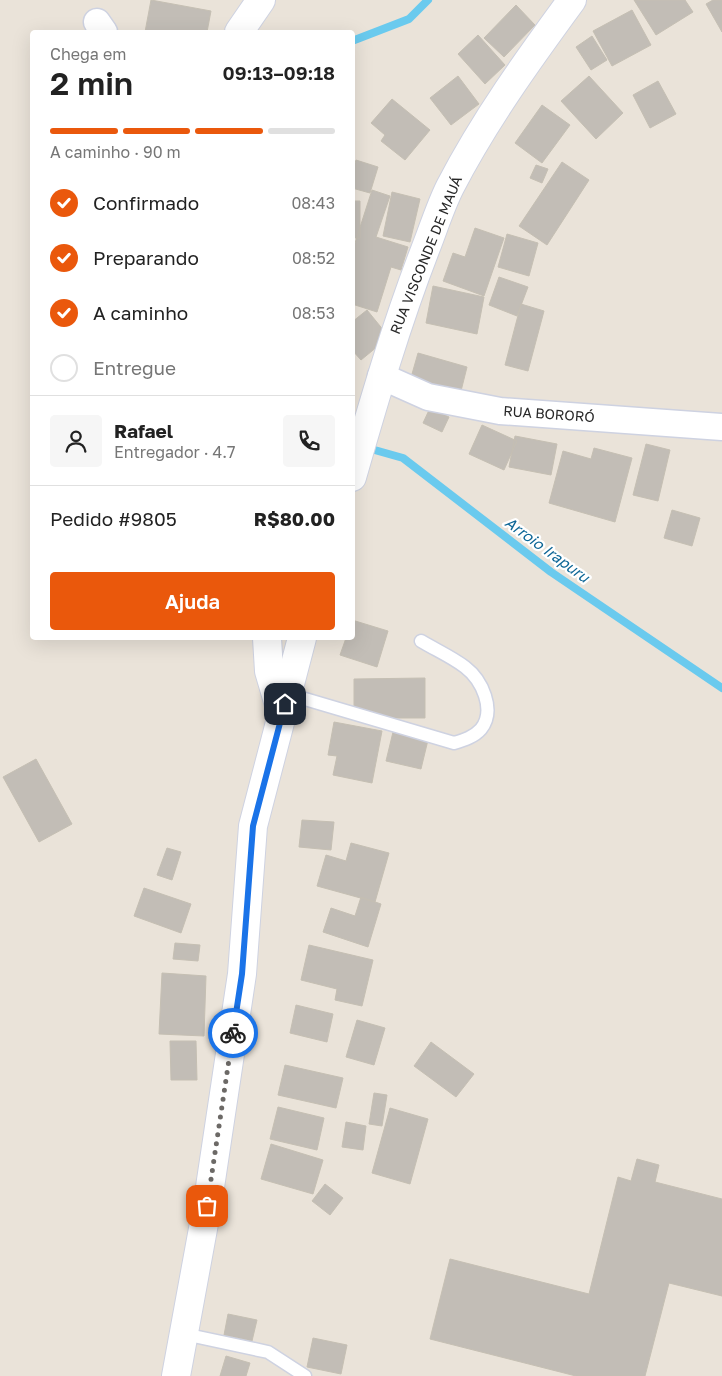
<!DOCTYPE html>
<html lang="pt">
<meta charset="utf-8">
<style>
:root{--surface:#fff;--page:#f6f6f6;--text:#222;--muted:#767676;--line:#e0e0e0;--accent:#ea580c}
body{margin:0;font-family:"Golos Text",sans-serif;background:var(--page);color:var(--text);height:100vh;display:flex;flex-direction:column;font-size:19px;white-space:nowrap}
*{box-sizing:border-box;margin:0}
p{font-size:16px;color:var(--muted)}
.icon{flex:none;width:28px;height:28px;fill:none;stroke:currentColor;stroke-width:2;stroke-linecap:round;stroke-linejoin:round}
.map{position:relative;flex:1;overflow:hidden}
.panel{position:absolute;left:30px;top:30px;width:325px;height:610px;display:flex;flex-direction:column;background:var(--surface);border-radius:5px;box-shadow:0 5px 20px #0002}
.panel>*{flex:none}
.pin{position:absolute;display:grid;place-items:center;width:42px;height:42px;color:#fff;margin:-21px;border-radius:10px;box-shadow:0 2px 8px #0006}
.courier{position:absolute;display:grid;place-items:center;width:50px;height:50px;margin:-25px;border:4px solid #1a73e8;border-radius:50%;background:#fff;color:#222;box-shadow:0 1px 6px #0007}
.overview em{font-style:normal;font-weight:600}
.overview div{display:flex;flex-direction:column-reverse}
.overview{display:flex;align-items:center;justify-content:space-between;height:85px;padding:0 20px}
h1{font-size:32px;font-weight:600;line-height:38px}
.bar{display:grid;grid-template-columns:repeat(4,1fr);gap:8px 5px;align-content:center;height:60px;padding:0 20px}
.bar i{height:6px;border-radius:4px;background:var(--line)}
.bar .on{background:var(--accent)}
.bar p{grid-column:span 4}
.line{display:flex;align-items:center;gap:12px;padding:0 20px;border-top:1px solid var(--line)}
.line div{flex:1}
.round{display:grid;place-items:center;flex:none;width:52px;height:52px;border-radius:5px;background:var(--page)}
ol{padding:0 20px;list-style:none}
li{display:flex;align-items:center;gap:15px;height:55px}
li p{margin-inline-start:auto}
li .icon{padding:5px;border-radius:50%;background:var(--accent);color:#fff;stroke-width:4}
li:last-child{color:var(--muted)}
li i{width:28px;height:28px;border:2px solid var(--line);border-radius:50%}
.primary-button{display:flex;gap:10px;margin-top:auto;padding:10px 20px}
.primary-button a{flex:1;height:58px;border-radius:5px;background:var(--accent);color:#fff;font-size:20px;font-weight:600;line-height:58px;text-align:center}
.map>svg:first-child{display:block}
</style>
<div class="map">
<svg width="722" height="1376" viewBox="0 0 722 1376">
<rect width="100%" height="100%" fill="#eae3d9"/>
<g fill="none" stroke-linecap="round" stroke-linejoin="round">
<!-- stream -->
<path stroke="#6acaee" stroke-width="8" d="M352,41L409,19L428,0
M364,447L403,458L551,572L722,688"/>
</g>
<!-- building -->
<path fill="#c2bdb6" stroke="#c5bfb3" d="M151,0L211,11L207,32H145Z
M634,0H685L693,12L656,35Z
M713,0H722V32L706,4Z
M516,5L535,25L504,57L484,38Z
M632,10L651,45L612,66L593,31Z
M478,35L505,65L485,84L458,54Z
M592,36L607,60L591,70L576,47Z
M458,76L479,104L451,125L430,98Z
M589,76L623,113L596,139L561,101Z
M658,81L676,114L650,128L633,95Z
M392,99L430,130L405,160L381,141L385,135L371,123Z
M542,105L570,125L542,163L515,143Z
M356,160L378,167L370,193L352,188V172Z
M562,162L589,180L547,245L519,226Z
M536,165L548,169L542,183L530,178Z
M372,190L390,196L376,237L408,247L401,270L391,267L377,312L352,304V243H355Z
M392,192L420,199L410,242L383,236Z
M352,201H360V238H352Z
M475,228L504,238L484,296L443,281L453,253L465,257Z
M507,234L538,243L529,276L498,267Z
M499,277L528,287L517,316L489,305Z
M433,286L484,297L477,334L426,323Z
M521,304L544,311L528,371L505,365Z
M367,310L389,337L361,360L352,350V322Z
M418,353L467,367L460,395L410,381Z
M430,408L449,417L442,432L423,423Z
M482,425L517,441L504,470L469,454Z
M515,436L557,444L551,475L509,467Z
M646,444L670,450L658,501L633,495Z
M594,448L632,458L615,522L549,503L563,451L591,459Z
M672,510L700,518L692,546L664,538Z
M352,620L388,631L377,667L340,655L346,638H352Z
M425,678V718H354V679Z
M334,722L382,731L372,783L333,775L337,756L328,755Z
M393,732L428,740L421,769L386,761Z
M36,759L72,824L39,842L3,777Z
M302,820L334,822L331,850L299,847Z
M351,843L389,853L375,902L317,886L326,855L346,861Z
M167,848L181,852L172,880L157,875Z
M144,888L191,904L181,933L134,916Z
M361,897L381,904L368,947L323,932L331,908L355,916Z
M175,943L200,945L198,961L173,959Z
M309,945L373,960L362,1006L335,1000L337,989L301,980Z
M162,973L206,976L204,1036L159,1034Z
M296,1005L333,1014L327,1042L290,1033Z
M357,1020L385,1028L374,1065L346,1057Z
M170,1041H196L197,1080H171Z
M431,1042L474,1074L456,1097L414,1066Z
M285,1065L343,1078L336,1108L278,1095Z
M374,1093L387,1095L382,1126L369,1124Z
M278,1107L324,1118L317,1150L270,1139Z
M390,1108L428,1119L410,1184L372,1173Z
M346,1122L366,1126L363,1150L342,1147Z
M271,1144L323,1160L313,1194L261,1179Z
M637,1159L659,1165L655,1182L722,1199V1296L669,1283L645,1376H576L430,1339L450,1259L589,1294L618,1177L631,1181Z
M325,1184L343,1198L330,1215L312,1201Z
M228,1314L257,1320L252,1341L224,1335Z
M313,1338L347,1345L341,1374L307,1367Z
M226,1356L250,1363L246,1376H220Z"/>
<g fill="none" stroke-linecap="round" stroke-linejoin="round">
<!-- service casing -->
<g stroke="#ced2e1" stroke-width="15">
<path id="service" d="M288,694L454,743C464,740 474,737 481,729C496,710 482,680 465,667C452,657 436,650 421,641
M184,1334L268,1352L305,1376"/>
</g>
<!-- minor casing -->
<g stroke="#ced2e1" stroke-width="29">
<path id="minor" d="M97,22L104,32
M381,376L428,397L500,411L722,427"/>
</g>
<!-- tertiary casing -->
<g stroke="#ced2e1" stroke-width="30">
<path id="tertiary" d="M239,32L261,0
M267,638L269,671L282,715"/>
</g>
<!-- secondary casing -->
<g stroke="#ced2e1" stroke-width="30">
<path id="secondary" d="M352,477C374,401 396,325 425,250C433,230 440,207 450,187C484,121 528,60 572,0
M176,1376L207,1207L242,974L253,826L302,638"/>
</g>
<!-- service -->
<use href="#service" stroke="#fff" stroke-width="12"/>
<!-- minor -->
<use href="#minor" stroke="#fff" stroke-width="26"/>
<!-- tertiary -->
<use href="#tertiary" stroke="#fff" stroke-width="28"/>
<!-- secondary -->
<use href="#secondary" stroke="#fff" stroke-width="28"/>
</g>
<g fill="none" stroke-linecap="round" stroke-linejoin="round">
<!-- done -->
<path stroke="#6c6966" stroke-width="5" stroke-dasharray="0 9" d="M207,1206L233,1033"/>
<!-- route -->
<path stroke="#1a73e8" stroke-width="6" d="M233,1033L242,974L253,826L285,704"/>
</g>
<g text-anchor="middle" stroke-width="4.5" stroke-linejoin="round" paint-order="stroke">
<!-- street labels -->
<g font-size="14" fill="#282828" stroke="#fff">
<text transform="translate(426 255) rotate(-68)" y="5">RUA VISCONDE DE MAUÁ</text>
<text transform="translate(549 414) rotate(4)" y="5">RUA BORORÓ</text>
</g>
<!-- water labels -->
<g font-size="15" font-style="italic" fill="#0d6696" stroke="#fff">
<text transform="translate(547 550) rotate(36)" y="5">Arroio Irapuru</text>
</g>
</g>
</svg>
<div class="pin" style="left:207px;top:1206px;background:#ea580c"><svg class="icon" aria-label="bag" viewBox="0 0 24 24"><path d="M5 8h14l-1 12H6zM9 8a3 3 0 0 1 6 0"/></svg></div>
<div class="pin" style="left:285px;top:704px;background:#1f2937"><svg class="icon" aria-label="home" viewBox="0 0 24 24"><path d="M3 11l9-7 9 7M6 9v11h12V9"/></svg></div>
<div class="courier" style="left:233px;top:1033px"><svg class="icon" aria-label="bike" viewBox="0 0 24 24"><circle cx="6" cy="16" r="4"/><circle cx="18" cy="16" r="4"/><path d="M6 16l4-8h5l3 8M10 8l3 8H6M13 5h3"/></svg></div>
<section class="panel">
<div class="overview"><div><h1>2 min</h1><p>Chega em</p></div><em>09:13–09:18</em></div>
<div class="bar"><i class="on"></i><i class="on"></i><i class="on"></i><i></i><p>A caminho · 90 m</p></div>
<ol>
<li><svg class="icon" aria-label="check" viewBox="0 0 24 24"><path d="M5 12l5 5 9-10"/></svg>Confirmado<p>08:43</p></li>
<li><svg class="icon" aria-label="check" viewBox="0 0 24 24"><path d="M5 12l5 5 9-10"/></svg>Preparando<p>08:52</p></li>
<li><svg class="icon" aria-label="check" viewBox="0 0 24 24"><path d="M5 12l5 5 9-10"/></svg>A caminho<p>08:53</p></li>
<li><i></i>Entregue</li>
</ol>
<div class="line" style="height:90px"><a class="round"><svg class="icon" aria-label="person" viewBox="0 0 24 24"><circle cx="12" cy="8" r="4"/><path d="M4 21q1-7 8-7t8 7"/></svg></a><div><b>Rafael</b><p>Entregador · 4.7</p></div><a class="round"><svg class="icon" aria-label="phone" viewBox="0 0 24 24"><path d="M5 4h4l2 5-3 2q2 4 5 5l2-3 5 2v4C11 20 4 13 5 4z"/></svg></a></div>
<div class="line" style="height:65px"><div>Pedido #9805</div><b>R$80.00</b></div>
<div class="primary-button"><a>Ajuda</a></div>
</section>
</div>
